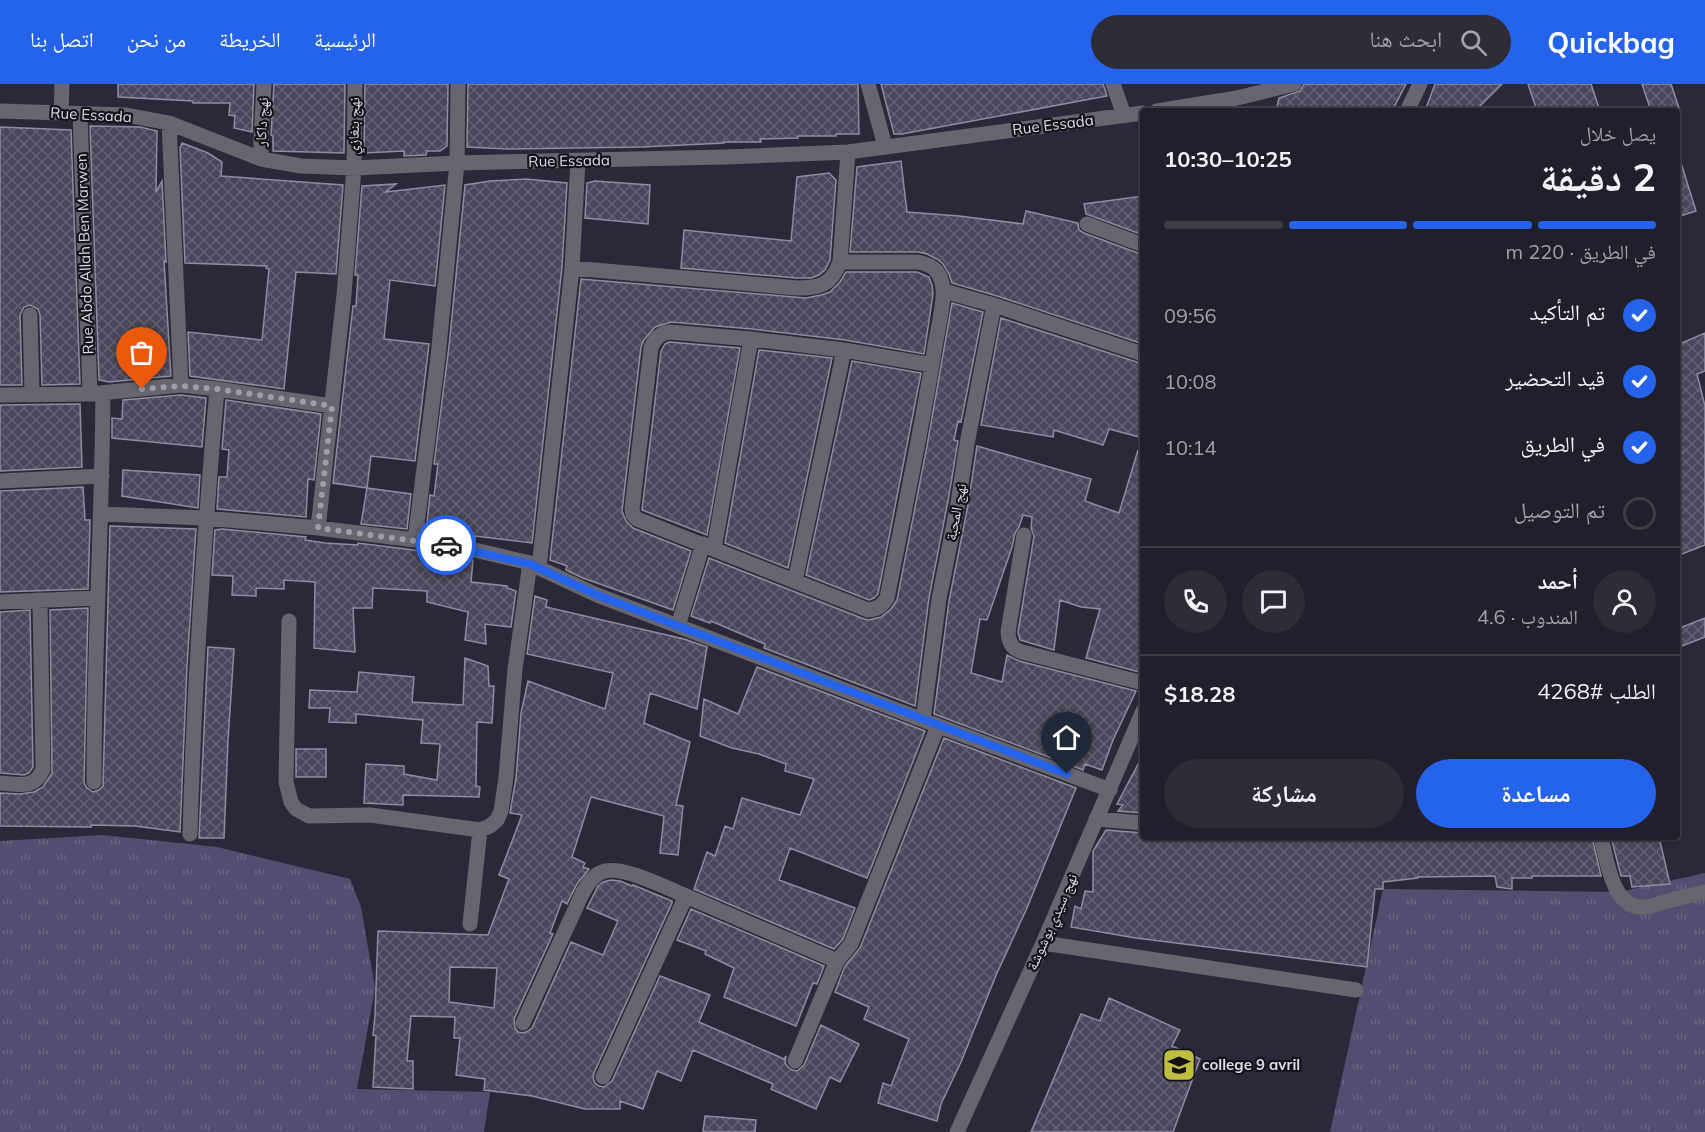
<!DOCTYPE html>
<html lang="ar">
<meta charset="utf-8">
<style>
:root{--surface:#201f2b;--page:#2d2c37;--text:#f1f3f6;--muted:#a2a2a9;--line:#3d3d47;--accent:#2563eb}
body{margin:0;font-family:Mulish,"Noto Naskh Arabic",sans-serif;background:var(--page);color:var(--text);direction:rtl;height:100vh;display:flex;flex-direction:column;font-size:22px;white-space:nowrap}
*{box-sizing:border-box;margin:0}
p{font-size:20px;color:var(--muted)}
.icon{flex:none;width:33px;height:33px;fill:none;stroke:currentColor;stroke-width:2;stroke-linecap:round;stroke-linejoin:round}
.map{position:relative;flex:1;overflow:hidden;direction:ltr}
.side{position:absolute;left:1140px;top:24px;width:540px;height:732px;display:flex;flex-direction:column;background:var(--surface);border-radius:6px;box-shadow:0 2px 4px #0004,0 0 0 2px var(--line);direction:rtl}
.side>*{flex:none}
.pin{position:absolute;display:grid;place-items:center;width:51px;height:51px;color:#fff;margin:-62px -26px;border-radius:50% 50% 50% 0;rotate:-45deg;box-shadow:0 0 6px #0007}
.pin .icon{rotate:45deg}
.courier{position:absolute;display:grid;place-items:center;width:60px;height:60px;margin:-30px;border:4px solid #2563eb;border-radius:50%;background:#fff;color:#222;box-shadow:0 2px 8px #0007}
.summary em{font-style:normal;font-weight:700}
.summary div{display:flex;flex-direction:column-reverse}
.summary{display:flex;align-items:center;justify-content:space-between;height:102px;padding:0 24px}
h1{font-size:39px;font-weight:700;line-height:45px}
.bar{display:grid;grid-template-columns:repeat(4,1fr);gap:9px 6px;align-content:center;height:72px;padding:0 24px}
.bar i{height:8px;border-radius:4px;background:var(--line)}
.bar .current{background:var(--accent)}
.bar p{grid-column:span 4}
.line{display:flex;align-items:center;gap:15px;padding:0 24px;border-top:2px solid var(--line)}
.line div{flex:1}
.round{display:grid;place-items:center;flex:none;width:63px;height:63px;border-radius:32px;background:var(--page)}
ol{padding:0 24px;list-style:none}
li{display:flex;align-items:center;gap:18px;height:66px}
li p{margin-inline-start:auto}
li .icon{padding:6px;border-radius:50%;background:var(--accent);color:#fff;stroke-width:4}
li:last-child{color:var(--muted)}
li i{width:33px;height:33px;border:3px solid var(--line);border-radius:50%}
.button{display:flex;gap:12px;margin-top:auto;padding:12px 24px}
.button a{flex:1;height:69px;border-radius:36px;background:var(--accent);color:#fff;font-size:24px;font-weight:700;line-height:69px;text-align:center}
.button a+a{background:var(--page);color:var(--text)}
header{display:flex;align-items:center;gap:36px;box-sizing:border-box;height:84px;padding:0 30px;background:var(--accent);color:#fff}
header strong{font-size:28px}
nav{display:flex;gap:33px;margin-inline-start:auto;font-size:21px}
.search{width:420px;height:54px;background:var(--page);display:flex;align-items:center;gap:15px;box-sizing:border-box;padding:0 21px;border-radius:33px;color:var(--muted);font-size:22px}
.map>svg:first-child{display:block}
</style>
<header>
<strong>Quickbag</strong>
<div class="search"><svg class="icon" aria-label="search" viewBox="0 0 24 24"><circle cx="10" cy="10" r="6"/><path d="M15 15l6 6"/></svg>ابحث هنا</div>
<nav><a>الرئيسية</a><a>الخريطة</a><a>من نحن</a><a>اتصل بنا</a></nav>
</header>
<div class="map">
<svg width="1705" height="1048" viewBox="0 0 1705 1048">
<defs>
<pattern id="grass-tufts" width="24" height="20" patternUnits="userSpaceOnUse" patternTransform="scale(1.5)"><rect width="24" height="20" fill="#514e6f"/><path d="M3 7l-1-3M5 7V3M7 7l1-3M15 17l-1-3M17 17v-4M19 17l1-3" fill="none" stroke="#6a6784"/></pattern>
<pattern id="building-cross-hatch" width="8" height="8" patternUnits="userSpaceOnUse" patternTransform="scale(1.5)"><rect width="8" height="8" fill="#494759"/><path d="M0 0l8 8M0 8l8-8" fill="none" stroke="#636171"/></pattern>
</defs>
<rect width="100%" height="100%" fill="#2a2939"/>
<!-- grass -->
<path fill="url(#grass-tufts)" d="M103,751L217,763L350,795L361,823L375,904L357,1005L490,1008L484,1048H0V757Z
M1705,789V1048H1330L1383,805L1619,808Z"/>
<!-- building -->
<path fill="url(#building-cross-hatch)" stroke="#8e8da0" stroke-width="1.5" fill-rule="evenodd" d="M118,0H254L252,48L234,44L235,32L229,31L230,19H193V17L118,13Z
M274,0H345L344,69L273,67V52L271,51Z
M365,0H448L447,62L440,67H427L426,71L404,72V67L364,69Z
M468,0H858L859,50H836V52H798V54L760,55L761,58H724V59L642,63L508,65L467,63Z
M881,0H1103L1107,12L902,50H894Z
M1304,0H1406L1392,27H1276L1279,14L1300,7Z
M1435,0H1502L1475,27H1425Z
M1528,0H1591L1600,27H1537Z
M1642,0H1671L1680,27H1651Z
M90,42L140,43L157,47L156,108L162,97L166,178L164,177L171,292L109,298L99,296Z
M0,43L71,46L80,300L42,301L40,231L38,225L30,221L24,223L20,231L22,301H0Z
M182,59L208,69L222,78L221,92L343,101L336,190L296,188L284,305L190,292L188,248L262,256L269,185L266,184L267,182L185,179L180,64Z
M901,77L907,128L959,132L1023,140L1026,127L1078,139L1079,146L1084,149L1143,171V260L997,212L952,199L949,190L943,180L937,175L927,170L918,168H850L857,83Z
M1681,79L1696,127L1677,133V80Z
M829,89L836,96L830,176L825,186L819,191L811,194H797L681,184L684,146L791,157L797,93Z
M526,95L567,99L562,183L532,459L475,452V456L426,448L430,411L434,412L438,380H434L449,262L465,101L490,97Z
M595,97L650,101L648,140L585,134L587,99Z
M396,100L386,108L445,101L435,202L390,196L387,225L384,255L429,260L415,377L371,372L367,404L411,410L407,445L361,440L367,404L333,399L353,222H356L358,191H355L362,102Z
M1143,112V151L1086,130L1084,120Z
M846,188H917L929,193L932,201L933,210L924,270L845,256L752,245L671,238L655,243L644,256L641,263L622,427L626,437L633,444L691,467L673,526L583,494L566,486L567,482L550,476L581,195L806,214L821,211L830,208L840,198Z
M952,219L983,228L961,338L958,337L954,356L958,357L948,417L929,514L915,622L764,564L765,560L711,537L710,539L691,532L709,474L864,535L869,536L881,533L891,525L897,516L927,362Z
M1001,234L1143,280V354L1109,345L1103,361L1054,346L1053,353L981,341Z
M1705,249V287L1697,290L1705,322V461L1677,472V370L1682,369L1677,349V261Z
M669,258L740,264L707,451L642,426L661,267L665,260Z
M759,266L832,274L788,484L725,459Z
M852,277L921,289L878,510L874,514L869,516L806,491Z
M181,311L206,314L202,363L112,354V334L122,335L123,316Z
M226,316L321,330L314,396L308,395L306,433L217,425L219,393H227L229,366L222,365Z
M80,320L82,383L0,387V321Z
M977,362L1091,395L1085,417L1119,429L1138,366H1143V589L1086,574L1100,525L1081,523L1060,516L1054,566L1020,556L1018,548L1034,452L1031,444L1032,433L1023,431L1019,443L1015,449L1012,463L987,536L980,535L971,589L1002,598L1007,571L1019,577L1136,607L1113,656L1102,686L1085,680L1083,686L934,630L949,517L968,421Z
M123,386L200,391L198,424L122,412Z
M83,403L85,436H90V441L88,505L0,508V407Z
M110,442L196,445L187,582L180,748L135,742L91,741V743L0,742V709L20,710L34,708L43,703L52,689L50,526L88,524L84,698L86,703L93,708L99,706L103,702Z
M222,445L306,453L305,456L325,459L358,461V459L414,466L473,476L471,498L507,502V504L516,507L511,543L485,540L486,560L465,556L468,528L427,518V507L373,504L372,524H353L355,568L314,564L315,498L284,496V505L256,504V512L232,511L233,492L212,491L215,446Z
M535,512L547,516L546,523L684,555L707,563L697,625L650,609L644,639L690,658L676,721L683,722L678,771L660,769L664,732L591,713L572,773L585,779L583,783L589,785L577,800L567,820L562,817L550,849L553,850L514,935L515,944L518,948L523,949L528,947L532,944L571,858L603,871L618,837L587,824L598,802L603,798L611,796L620,797L632,802L633,801L672,817V819L594,989L593,994L595,999L599,1002L604,1003L612,997L660,892L710,911L699,938L784,975L786,972L785,979L788,983L792,986L797,987L804,981L821,941L859,960L840,998L830,993L816,1025L771,1005L773,1000L693,966L681,997L657,987L643,1025L620,1017V1025H585L532,1012L484,1006L485,995L456,991L460,954H454L455,933L411,932L407,977H413V1005L373,1003L376,952L373,951L375,932L378,847L488,851L509,795L499,791L522,731L510,729L516,694L521,629L528,597L605,625L613,589L527,570ZM450,883L497,884L494,924L449,918Z
M30,526L33,683L29,689L24,691L0,689V528Z
M1705,534V553L1677,564V545Z
M208,563L234,565L228,657L224,754H199Z
M465,574L488,582L489,602H494L492,639L477,638L476,702L480,703L479,713L403,711V721L364,719L366,680L404,682V690L437,696L440,660L421,659L423,636L356,630V639L329,638L330,624H309L310,606L357,608L359,588L414,593L412,618L463,621Z
M757,583L925,647L867,794L790,764L779,796L855,824L843,855L834,865L694,805L707,768L715,772L725,742L733,745L742,714L800,731L814,695L785,687L786,680L759,670L732,664L700,652L704,615L738,630Z
M944,654L1076,704L1027,824L997,889L961,978L941,1020L937,1037L878,1019L883,999L891,1002L909,955L864,935L869,923L835,908L845,882L860,864Z
M296,665H326V693H296Z
M1143,671V729L1118,727L1123,721L1117,720Z
M1106,746L1143,749V753H1592L1601,792H1532V794H1512V805L1497,803L1495,792L1418,793V794L1383,798V805H1375L1367,883L1136,854L1071,843L1075,822L1081,825L1085,807L1093,808V767Z
M1623,753H1659L1670,800L1632,803L1630,792H1621L1612,757L1624,756Z
M691,825L824,882L817,900L813,899L796,942L724,913L734,884L705,870L706,867L677,856Z
M1109,914L1180,946L1172,962L1200,975L1173,1048H1031L1081,930L1100,937Z
M705,1032L756,1036L755,1048H703Z"/>
<g fill="none" stroke-linecap="round" stroke-linejoin="round">
<!-- minor -->
<path stroke="#67666e" stroke-width="15" d="M868,0L885,62
M1113,0L1124,31
M0,27L126,31L169,39L261,75L301,82L354,84L457,79L725,73L848,68L1143,29
M1157,27L1237,14L1294,0
M1407,27L1420,0
M61,29L62,0
M80,30L90,310
M169,39L181,301
M261,75V55L264,0
M578,77L572,184L539,484L597,511L923,636L1110,706
M1087,140L1143,161
M840,178H918C934,181 941,188 943,205C945,217 936,253 934,268C921,350 903,432 887,514C882,522 878,525 868,526L637,435L633,431L632,425L651,264C655,254 660,249 670,248L751,255L844,266L932,281
M572,184L797,204C821,204 831,201 840,178L848,68
M944,207L994,221L1143,270
M30,231L32,310
M0,311L90,310L181,301L217,305L332,322
M0,397L102,392
M101,430L205,434L318,444L415,456L466,464L530,479L539,484
M318,444L344,211L354,84L355,0
M1024,451L1008,548C1009,561 1013,566 1026,569L1143,599
M415,456L438,273L457,79L458,0
M714,465L751,255
M795,497L844,266
M0,518L97,514
M289,537L286,698L291,718L296,725L309,732L370,731L480,746
M678,542L703,460
M923,636L939,515L958,419L967,360L994,221
M94,698C94,568 102,438 103,309
M0,699C19,700 35,706 43,685L40,516
M1096,735L1143,739
M190,750C194,601 204,453 217,305
M1601,753C1607,776 1612,826 1645,823C1651,823 1658,820 1664,818C1677,815 1691,811 1705,808
M470,840L480,746L490,742L497,736L501,727L506,693L515,585L530,479
M1043,859L1356,906
M523,939L583,808C588,800 593,791 602,788C621,780 667,804 686,812
M795,977L837,877L851,860L938,642
M603,993L686,812L837,877
M957,1048L1043,859L1143,627"/>
</g>
<g fill="none" stroke-linecap="round" stroke-linejoin="round">
<!-- done -->
<path stroke="#9e9eaa" stroke-width="6" stroke-dasharray="0 10.8" d="M142,305L181,302L217,305L332,322L318,444L446,461"/>
<!-- route -->
<path stroke="#2563eb" stroke-width="8" d="M446,461L530,480L597,511L1067,690"/>
</g>
<!-- icons -->
<defs>
<g id="university-square" transform="scale(1.725)"><rect x="-9" y="-9" width="18" height="18" rx="4" fill="#c0be41" stroke="#13131a"/><path d="M0-5L7-2L0 1L-7-2ZM-4 1L0 2.5L4 1V4Q0 6-4 4Z" fill="#111"/></g>
</defs>
<g fill-rule="evenodd">
<use href="#university-square" x="1179" y="981"/>
</g>
<g text-anchor="middle" stroke-width="4.5" stroke-linejoin="round" paint-order="stroke">
<!-- street labels -->
<g font-size="15" fill="#dddde7" stroke="#13131a">
<text transform="translate(91 31) rotate(3)" y="5">Rue Essada</text>
<text transform="translate(262 38) rotate(-87)" y="5">نهج داكار</text>
<text transform="translate(1053 41) rotate(-7)" y="5">Rue Essada</text>
<text transform="translate(354 42) rotate(-89)" y="5">نهج بنغازي</text>
<text transform="translate(569 77) rotate(-1)" y="5">Rue Essada</text>
<text transform="translate(85 170) rotate(-92)" y="5">Rue Abdo Allah Ben Marwen</text>
<text transform="translate(956 428) rotate(-79)" y="5">نهج المحبة</text>
<text transform="translate(1052 838) rotate(-66)" y="5">نهج سيدي بوشوشة</text>
</g>
<!-- poi labels -->
<g font-size="15" font-weight="bold" fill="#dddde7" stroke="#13131a" text-anchor="start">
<text x="1202" y="986">college 9 avril</text>
</g>
</g>
</svg>
<div class="pin" style="left:142px;top:305px;background:#ea580c"><svg class="icon" aria-label="bag" viewBox="0 0 24 24"><path d="M5 8h14l-1 12H6zM9 8a3 3 0 0 1 6 0"/></svg></div>
<div class="pin" style="left:1067px;top:690px;background:#1f2937"><svg class="icon" aria-label="home" viewBox="0 0 24 24"><path d="M3 11l9-7 9 7M6 9v11h12V9"/></svg></div>
<div class="courier" style="left:446px;top:461px"><svg class="icon" aria-label="car" viewBox="0 0 24 24"><path d="M5 17H2v-5l4-1 3-4h7l3 4 3 1v5h-3M9 17h6M6 11h13"/><circle cx="7" cy="17" r="2"/><circle cx="17" cy="17" r="2"/></svg></div>
<section class="side">
<div class="summary"><div><h1>2 دقيقة</h1><p>يصل خلال</p></div><em>10:25–10:30</em></div>
<div class="bar"><i class="current"></i><i class="current"></i><i class="current"></i><i></i><p>في الطريق · 220 m</p></div>
<ol>
<li><svg class="icon" aria-label="check" viewBox="0 0 24 24"><path d="M5 12l5 5 9-10"/></svg>تم التأكيد<p>09:56</p></li>
<li><svg class="icon" aria-label="check" viewBox="0 0 24 24"><path d="M5 12l5 5 9-10"/></svg>قيد التحضير<p>10:08</p></li>
<li><svg class="icon" aria-label="check" viewBox="0 0 24 24"><path d="M5 12l5 5 9-10"/></svg>في الطريق<p>10:14</p></li>
<li><i></i>تم التوصيل</li>
</ol>
<div class="line" style="height:108px"><a class="round"><svg class="icon" aria-label="person" viewBox="0 0 24 24"><circle cx="12" cy="8" r="4"/><path d="M4 21q1-7 8-7t8 7"/></svg></a><div><b>أحمد</b><p>المندوب · 4.6</p></div><a class="round"><svg class="icon" aria-label="chat" viewBox="0 0 24 24"><path d="M4 5h16v11H9l-5 4z"/></svg></a><a class="round"><svg class="icon" aria-label="phone" viewBox="0 0 24 24"><path d="M5 4h4l2 5-3 2q2 4 5 5l2-3 5 2v4C11 20 4 13 5 4z"/></svg></a></div>
<div class="line" style="height:78px"><div>الطلب #4268</div><b>$18.28</b></div>
<div class="button"><a>مساعدة</a><a>مشاركة</a></div>
</section>
</div>
